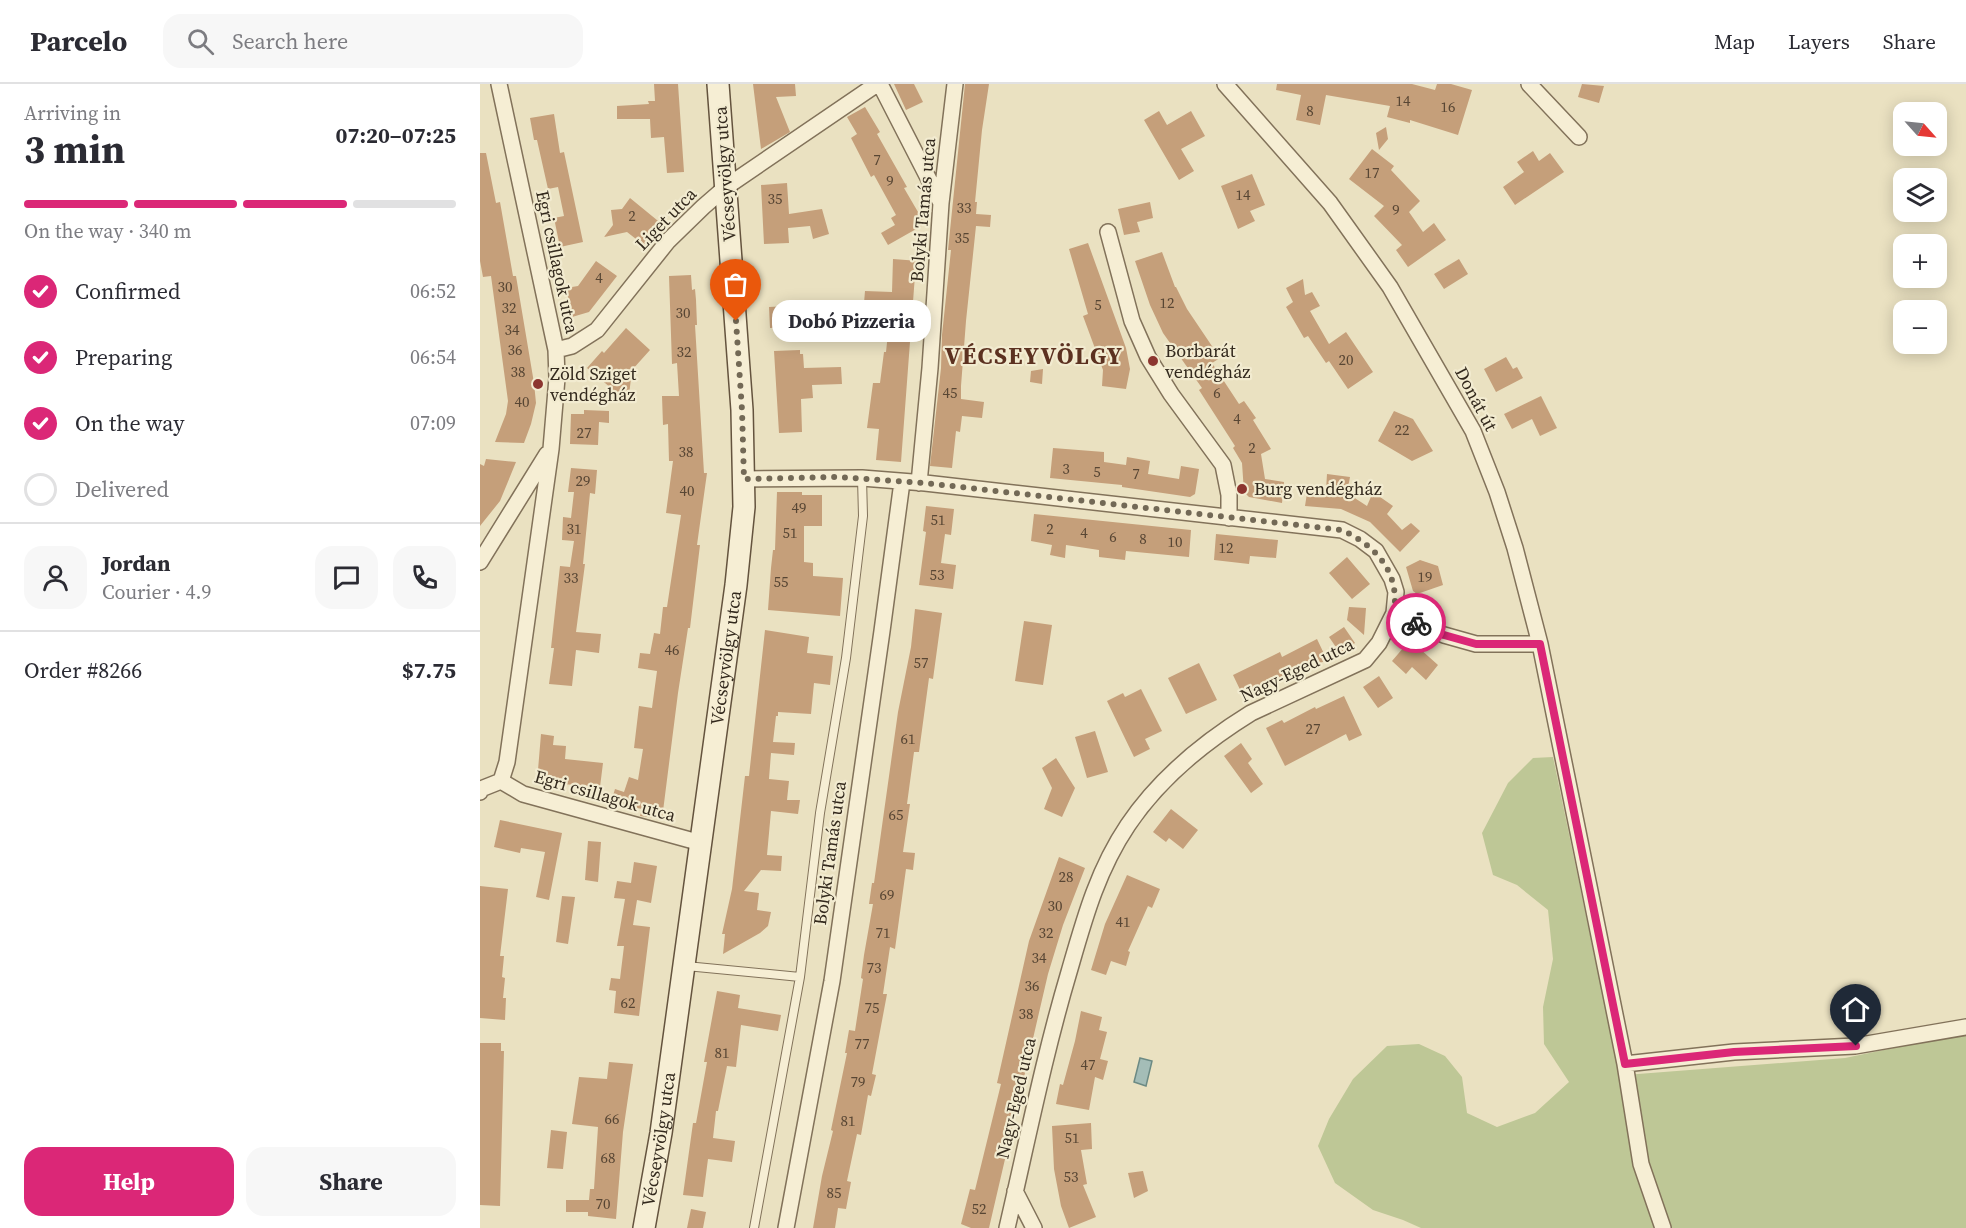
<!DOCTYPE html>
<meta charset="utf-8">
<style>
:root{--surface:#fff;--page:#f7f7f7;--text:#2b2b33;--muted:#7c7c81;--line:#e1e1e2;--accent:#db2777}
body{margin:0;font-family:"Source Serif 4",serif;background:var(--page);color:var(--text);height:100vh;display:flex;flex-direction:column;font-size:22px;white-space:nowrap}
*{box-sizing:border-box;margin:0}
p{font-size:20px;color:var(--muted)}
.icon{flex:none;width:33px;height:33px;fill:none;stroke:currentColor;stroke-width:2;stroke-linecap:round;stroke-linejoin:round}
.map{position:relative;flex:1;overflow:hidden}
.panel{display:flex;flex-direction:column;background:var(--surface);width:480px}
.panel>*{flex:none}
.needle{width:39px;rotate:117deg}
.buttons{position:absolute;left:1413px;top:18px;display:grid;gap:12px}
.buttons a{display:grid;place-items:center;width:54px;height:54px;border-radius:12px;background:var(--surface);box-shadow:0 3px 15px #0003;font-size:30px}
.pin{position:absolute;display:grid;place-items:center;width:51px;height:51px;color:#fff;margin:-62px -26px;border-radius:50% 50% 50% 0;rotate:-45deg;box-shadow:0 0 6px #0007}
.pin .icon{rotate:45deg}
.courier{position:absolute;display:grid;place-items:center;width:60px;height:60px;margin:-30px;border:4px solid #db2777;border-radius:50%;background:#fff;color:#222;box-shadow:0 2px 8px #0007}
.bubble{position:absolute;height:42px;border-radius:18px;background:var(--surface);box-shadow:0 3px 15px #0003;font-size:20px;font-weight:700;line-height:42px;text-align:center}
.summary em{font-style:normal;font-weight:700}
.summary div{display:flex;flex-direction:column-reverse}
.summary{display:flex;align-items:center;justify-content:space-between;height:102px;padding:0 24px}
h1{font-size:39px;font-weight:700;line-height:45px}
.bar{display:grid;grid-template-columns:repeat(4,1fr);gap:9px 6px;align-content:center;height:72px;padding:0 24px}
.bar i{height:8px;border-radius:4px;background:var(--line)}
.bar .on{background:var(--accent)}
.bar p{grid-column:span 4}
.line{display:flex;align-items:center;gap:15px;padding:0 24px;border-top:2px solid var(--line)}
.line div{flex:1}
.round{display:grid;place-items:center;flex:none;width:63px;height:63px;border-radius:18px;background:var(--page)}
ol{padding:0 24px;list-style:none}
li{display:flex;align-items:center;gap:18px;height:66px}
li p{margin-inline-start:auto}
li .icon{padding:6px;border-radius:50%;background:var(--accent);color:#fff;stroke-width:4}
li:last-child{color:var(--muted)}
li i{width:33px;height:33px;border:3px solid var(--line);border-radius:50%}
.primary-button{display:flex;gap:12px;margin-top:auto;padding:12px 24px}
.primary-button a{flex:1;height:69px;border-radius:18px;background:var(--accent);color:#fff;font-size:24px;font-weight:700;line-height:69px;text-align:center}
.primary-button a+a{background:var(--page);color:var(--text)}
header{display:flex;align-items:center;gap:36px;box-sizing:border-box;height:84px;padding:0 30px;background:var(--surface);border-bottom:2px solid var(--line)}
header strong{font-size:28px}
nav{display:flex;gap:33px;margin-inline-start:auto;font-size:21px}
.search{width:420px;height:54px;background:var(--page);display:flex;align-items:center;gap:15px;box-sizing:border-box;padding:0 21px;border-radius:18px;color:var(--muted);font-size:22px}
main{display:flex;flex:1;min-height:0}
.map>svg:first-child{display:block}
</style>
<header>
<strong>Parcelo</strong>
<div class="search"><svg class="icon" aria-label="search" viewBox="0 0 24 24"><circle cx="10" cy="10" r="6"/><path d="M15 15l6 6"/></svg>Search here</div>
<nav><a>Map</a><a>Layers</a><a>Share</a></nav>
</header>
<main>
<section class="panel">
<div class="summary"><div><h1>3 min</h1><p>Arriving in</p></div><em>07:20–07:25</em></div>
<div class="bar"><i class="on"></i><i class="on"></i><i class="on"></i><i></i><p>On the way · 340 m</p></div>
<ol>
<li><svg class="icon" aria-label="check" viewBox="0 0 24 24"><path d="M5 12l5 5 9-10"/></svg>Confirmed<p>06:52</p></li>
<li><svg class="icon" aria-label="check" viewBox="0 0 24 24"><path d="M5 12l5 5 9-10"/></svg>Preparing<p>06:54</p></li>
<li><svg class="icon" aria-label="check" viewBox="0 0 24 24"><path d="M5 12l5 5 9-10"/></svg>On the way<p>07:09</p></li>
<li><i></i>Delivered</li>
</ol>
<div class="line" style="height:108px"><a class="round"><svg class="icon" aria-label="person" viewBox="0 0 24 24"><circle cx="12" cy="8" r="4"/><path d="M4 21q1-7 8-7t8 7"/></svg></a><div><b>Jordan</b><p>Courier · 4.9</p></div><a class="round"><svg class="icon" aria-label="chat" viewBox="0 0 24 24"><path d="M4 5h16v11H9l-5 4z"/></svg></a><a class="round"><svg class="icon" aria-label="phone" viewBox="0 0 24 24"><path d="M5 4h4l2 5-3 2q2 4 5 5l2-3 5 2v4C11 20 4 13 5 4z"/></svg></a></div>
<div class="line" style="height:78px"><div>Order #8266</div><b>$7.75</b></div>
<div class="primary-button"><a>Help</a><a>Share</a></div>
</section>
<div class="map">
<svg width="1486" height="1144" viewBox="0 0 1486 1144">
<rect width="100%" height="100%" fill="#eae1c1"/>
<!-- green -->
<path fill="#bec796" d="M1073,673L1115,875L1145,991L1365,974L1486,949V1144H941L923,1136L893,1126L855,1099L838,1062L849,1035L873,995L907,962L939,960L965,972L982,993L987,1029L1017,1043L1055,1029L1089,998L1064,960L1063,923L1073,875L1068,826L1037,801L1013,791L1002,749L1028,699L1053,674Z"/>
<!-- water -->
<path fill="#a4bdb7" stroke="#6c8a84" stroke-width="1.5" d="M660,974L672,977L666,1002L654,998Z"/>
<!-- building -->
<path fill="#c59f7a" d="M174,0H198L204,88L187,89L184,53L171,54L170,35H137V22L169,20L168,17H175Z
M273,0H315L316,12L296,13L310,48L281,65Z
M414,0H434L443,18L426,26Z
M485,0H509L502,46L495,118H497L496,130L511,131L510,143L496,142L486,237L481,302V315L504,318L502,334L482,332L480,348L476,347L472,384L450,382L461,284L462,251L471,166H468Z
M797,0H932L955,6L957,0H971L992,6L978,51L930,36V39L907,33L910,22L846,11L840,41L816,36L821,11L796,6Z
M1102,0L1124,2L1119,19L1098,13Z
M385,23L400,48L397,50L427,103L424,104L445,140L408,161L401,149L415,141L411,134L416,131L394,91L391,93L371,54L377,50L367,33Z
M679,27L687,41L711,27L725,52L701,65L714,87L699,96L664,36Z
M74,30L80,69L84,68L103,158L80,163L74,134L84,132L78,103L68,105L57,56H54L50,34Z
M906,43L908,55L899,66L896,49Z
M892,65L914,82L911,86L940,117L929,128L943,148L954,139L966,156L928,183L916,166L922,161L894,132L904,122L869,95Z
M1053,67L1059,77L1070,69L1084,88L1035,121L1023,103L1044,88L1037,78Z
M0,69H6L16,119L20,118L33,192H36L54,299L56,319L51,340L44,359L15,358L26,330L28,317L11,192L3,193L0,177Z
M772,90L785,121L770,127L775,137L758,145L741,102Z
M307,99L309,130L342,125L349,150L333,155L330,142L308,144L309,159L284,160L281,101Z
M150,114L183,141L165,162L147,148L124,153L133,141L131,126L142,125Z
M670,118L673,134L657,138L660,148L644,151L638,125Z
M608,159L646,264L650,285L646,305L622,302L623,286L603,232L608,230L589,165Z
M682,168L695,203H696L707,225L740,274L732,279L759,320L764,317L776,334L773,336L791,365L781,370L785,395L804,398L802,419L769,413L764,408L762,379L753,364L755,362L719,306L722,304L683,249L670,221L655,177Z
M413,175L439,177L438,191H435L421,378L396,376L399,345L387,344L393,299H400L404,268H406L411,221L384,219L385,207L412,208Z
M979,175L988,190L964,205L954,190Z
M116,177L137,192L109,228L92,233L86,204L98,202Z
M211,191L212,206L215,205L216,216L217,241H215L224,389H227L217,461H220L210,544H208L198,609L182,735L160,732L162,725L131,718L135,705L144,708L149,693L158,696L163,665L154,664L159,622L172,624L177,587L158,584L160,569L170,570L174,549L180,550L183,523H187L201,431L186,429L193,377H189L188,340L183,341L182,312H199L197,279L192,280L189,192Z
M823,195L825,211L832,208L840,222L830,227L849,260L866,248L893,288L868,305L849,277L846,279L828,252L824,254L806,223L813,218L806,204Z
M309,222L310,243L290,244L289,223Z
M146,244L170,266L152,286L149,311L131,309V304L107,284L122,267L124,269Z
M320,266V270H323L324,284L361,283L362,300L332,301L333,314L321,315L322,348L299,349L294,267Z
M1026,273L1033,285L1037,283L1043,294L1016,308L1004,285Z
M563,285L562,300L550,298L551,287Z
M1061,312L1077,344L1060,352L1052,335L1032,345L1024,330Z
M104,326L129,327V339L119,338L118,361L90,360L91,330H104Z
M914,327L933,335L953,367L932,377L898,357Z
M573,364L624,368V378L646,381L647,373L670,377L668,390L699,395L701,382L719,385L715,410L710,413L642,403V401L570,394Z
M6,375L36,378L20,417L0,442V380L4,382Z
M91,384L117,386L115,410L110,409L103,480H105L96,548L121,550L119,569L96,566L92,602L69,600L74,564H71L80,482L90,483L94,457L82,456L83,433L91,434L94,408H88Z
M847,390L870,393L867,409L887,422L893,408L913,422L907,430L922,446L931,439L940,447L920,468L890,438L861,425L825,422L828,403L846,406Z
M297,408H322V411H342V442H324V478L333,479V492L363,494L360,532L288,526L291,484L293,466H295Z
M446,422L474,425L471,451L465,450L461,479L476,481L473,505L439,501L446,448L443,447Z
M554,430L711,446L709,473L646,467L645,476L619,473V466L586,461L585,474L570,471L572,461L551,457Z
M736,450L798,456L796,474L770,472L769,480L734,476Z
M867,473L890,500L872,515L849,489Z
M940,476L958,482L963,501L937,510L933,507L926,483Z
M869,523L886,524L884,551L867,536Z
M435,525L462,529L453,595L449,594L439,668H434L427,720H430L423,768L435,769L433,786L426,785L415,865L410,863L403,910H407L392,990L396,991L391,1012L388,1011L381,1051L377,1050L367,1097L371,1098L366,1125L358,1124L355,1144H333L342,1092L353,1047L351,1046L367,969H365L369,946L375,947L383,895L381,894L384,871L393,820H389L392,799H394L418,628L431,563Z
M544,537L572,541L563,601L535,597Z
M864,543L875,559L860,569L849,553Z
M285,546L329,553L327,569L353,572L350,601L334,599L331,630L298,628V632H296L293,658L315,659L314,671L291,669L289,695L309,697L307,716H320L318,730L291,727L287,771L302,772L301,787L281,786L264,807L279,809L277,826L291,828L288,842L280,849L243,870L245,850H242L252,805L265,692H269Z
M837,555L847,576L786,603L787,605L765,616L753,591L800,568L802,573Z
M930,556L958,581L946,596L932,583L926,590L912,577Z
M719,579L737,616L706,630L688,594Z
M899,592L913,614L898,624L883,603Z
M661,605L682,647L665,655L670,665L654,673L627,617L643,609L645,613Z
M864,612L882,651L869,657L866,650L805,682L786,644L802,636L804,639L835,623L836,625Z
M615,647L628,688L607,694L595,653Z
M61,650L74,652L73,661L86,662L85,675L123,679L120,703L57,698Z
M761,659L772,675L768,679L783,700L771,709L744,672Z
M576,674L595,704L582,733L564,725L572,704L562,684Z
M691,725L718,746L703,765L689,754L686,758L673,748Z
M20,736L82,749L69,816L56,813L65,768L41,764L40,769L14,763Z
M108,757L121,758L118,798L105,796Z
M579,773L605,784L583,841L568,890L509,1144H491L481,1140L490,1105L495,1106L521,1000L517,999L549,857Z
M154,778L177,782L171,819L157,816L153,841L170,843L159,932L134,929L136,907L129,906L131,894L140,895L144,862H137L145,815L134,814L137,797L151,799Z
M647,791L680,805L672,824L668,822L648,867L650,868L646,882L631,877L626,891L611,886L625,840Z
M0,802L28,805L20,872H24L22,893L25,894L23,914H26L25,936L0,934Z
M82,812L95,813L88,860L76,858Z
M237,907L260,911L258,924L301,931L298,947L261,941L256,983L247,982L238,1027H236L233,1054L255,1057L252,1078L228,1075L223,1113L203,1111L213,1039H216L227,978H224Z
M601,927L622,933L619,946L627,948L620,975L628,977L623,996L615,993L609,1026L576,1020L580,1000L583,1001L595,957Z
M0,959H21V967H24L20,1122L0,1121Z
M129,978L153,980L143,1048L136,1135L108,1132V1128H86V1116H109L110,1105H114L118,1043L92,1040L99,993L127,995Z
M611,1039L612,1065L601,1066L607,1100L603,1101L616,1133L589,1144L581,1122L574,1085L572,1042Z
M71,1046L87,1048L83,1085L67,1084Z
M663,1087L668,1107L654,1114L648,1089Z
M211,1125L226,1128L223,1144H207Z"/>
<g fill="none" stroke-linecap="round" stroke-linejoin="round">
<!-- lane casing -->
<g stroke="#82725a" stroke-width="10">
<path id="lane" d="M206,882L320,893
M274,1144L320,893L340,729L366,574L383,432L382,394"/>
</g>
<!-- street casing -->
<g stroke="#82725a" stroke-width="18">
<path id="street" d="M400,0L461,119
M745,0L850,119L910,203L993,347L1017,408L1035,464L1060,560L1145,980L1161,1080L1183,1144
M1049,0L1099,53
M628,148L652,237L668,273L691,310L743,381L749,411V434
M76,266L92,262L117,246L188,157L223,123L246,103L397,0
M264,395L382,394L445,399L862,446L880,455L896,467L912,495L916,508L914,529L899,559L885,576L771,629C724,658 679,695 648,741C617,787 604,836 589,888C564,972 547,1058 527,1144
M439,399L450,284L461,119L475,0
M0,478L67,370
M914,529L964,551L996,560H1060
M21,697L43,710L221,759
M0,708L1,705L21,697L27,678L71,365L77,294L76,266L19,0
M1145,980L1254,968L1375,962L1486,943
M535,1107L554,1144
M306,1144L352,897L402,547L422,398"/>
</g>
<!-- secondary casing -->
<g stroke="#64533e" stroke-width="24">
<g id="secondary">
<path id="s1" d="M164,1144L181,1049L204,881L256,501L264,423L262,326L238,0"/>
</g>
</g>
<!-- lane -->
<use href="#lane" stroke="#f6eed4" stroke-width="8"/>
<!-- street -->
<use href="#street" stroke="#f6eed4" stroke-width="15"/>
<!-- secondary -->
<use href="#secondary" stroke="#f6eed4" stroke-width="21"/>
</g>
<g fill="none" stroke-linecap="round" stroke-linejoin="round">
<!-- done -->
<path stroke="#736956" stroke-width="6" stroke-dasharray="0 10.8" d="M256,237L262,326L264,395L357,393L445,399L862,446C897,463 920,488 914,529L936,539"/>
<!-- route -->
<path stroke="#db2777" stroke-width="8" d="M936,539L964,551L996,560H1060L1145,980L1254,968L1376,962"/>
</g>
<!-- markers -->
<g fill="#8c352f" stroke="#f2ebd0" stroke-width="2">
<circle cx="673" cy="277" r="6"/>
<circle cx="58" cy="300" r="6"/>
<circle cx="762" cy="405" r="6"/>
</g>
<g text-anchor="middle" stroke-width="4.5" stroke-linejoin="round" paint-order="stroke">
<!-- number labels -->
<g font-size="15" fill="#584634">
<text x="923" y="22">14</text>
<text x="968" y="28">16</text>
<text x="830" y="32">8</text>
<text x="397" y="81">7</text>
<text x="892" y="94">17</text>
<text x="410" y="102">9</text>
<text x="763" y="116">14</text>
<text x="295" y="120">35</text>
<text x="484" y="129">33</text>
<text x="916" y="131">9</text>
<text x="152" y="137">2</text>
<text x="482" y="159">35</text>
<text x="119" y="199">4</text>
<text x="25" y="208">30</text>
<text x="687" y="224">12</text>
<text x="618" y="226">5</text>
<text x="29" y="229">32</text>
<text x="203" y="234">30</text>
<text x="32" y="251">34</text>
<text x="35" y="271">36</text>
<text x="204" y="273">32</text>
<text x="866" y="281">20</text>
<text x="38" y="293">38</text>
<text x="470" y="314">45</text>
<text x="737" y="314">6</text>
<text x="42" y="323">40</text>
<text x="757" y="340">4</text>
<text x="922" y="351">22</text>
<text x="104" y="354">27</text>
<text x="772" y="369">2</text>
<text x="206" y="373">38</text>
<text x="586" y="390">3</text>
<text x="617" y="393">5</text>
<text x="656" y="395">7</text>
<text x="103" y="402">29</text>
<text x="207" y="412">40</text>
<text x="319" y="429">49</text>
<text x="458" y="441">51</text>
<text x="94" y="450">31</text>
<text x="570" y="450">2</text>
<text x="310" y="454">51</text>
<text x="604" y="454">4</text>
<text x="633" y="458">6</text>
<text x="663" y="460">8</text>
<text x="695" y="463">10</text>
<text x="746" y="469">12</text>
<text x="457" y="496">53</text>
<text x="945" y="498">19</text>
<text x="91" y="499">33</text>
<text x="301" y="503">55</text>
<text x="192" y="571">46</text>
<text x="441" y="584">57</text>
<text x="833" y="650">27</text>
<text x="428" y="660">61</text>
<text x="416" y="736">65</text>
<text x="586" y="798">28</text>
<text x="407" y="816">69</text>
<text x="575" y="827">30</text>
<text x="643" y="843">41</text>
<text x="403" y="854">71</text>
<text x="566" y="854">32</text>
<text x="559" y="879">34</text>
<text x="394" y="889">73</text>
<text x="552" y="907">36</text>
<text x="148" y="924">62</text>
<text x="392" y="929">75</text>
<text x="546" y="935">38</text>
<text x="382" y="965">77</text>
<text x="242" y="974">81</text>
<text x="608" y="986">47</text>
<text x="378" y="1003">79</text>
<text x="132" y="1040">66</text>
<text x="368" y="1042">81</text>
<text x="592" y="1059">51</text>
<text x="128" y="1079">68</text>
<text x="591" y="1098">53</text>
<text x="354" y="1114">85</text>
<text x="123" y="1125">70</text>
<text x="499" y="1130">52</text>
</g>
<!-- street labels -->
<g font-size="18" fill="#33291d" stroke="#f2ebd0">
<text transform="translate(245 90) rotate(-94)" y="6">Vécseyvölgy utca</text>
<text transform="translate(443 126) rotate(-85)" y="6">Bolyki Tamás utca</text>
<text transform="translate(186 135) rotate(-46)" y="6">Liget utca</text>
<text transform="translate(77 178) rotate(78)" y="6">Egri csillagok utca</text>
<text transform="translate(996 315) rotate(62)" y="6">Donát út</text>
<text dy="6" stroke="none"><textPath href="#s1" startOffset="576">Vécseyvölgy utca</textPath></text>
<text transform="translate(817 586) rotate(-26)" y="6">Nagy-Eged utca</text>
<text transform="translate(125 712) rotate(16)" y="6">Egri csillagok utca</text>
<text transform="translate(350 769) rotate(-82)" y="6">Bolyki Tamás utca</text>
<text transform="translate(536 1014) rotate(-77)" y="6">Nagy-Eged utca</text>
<text dy="6" stroke="none"><textPath href="#s1" startOffset="90">Vécseyvölgy utca</textPath></text>
</g>
<!-- poi labels -->
<g font-size="18" fill="#33291d" stroke="#f2ebd0" text-anchor="start">
<text x="685" y="273">Borbarát<tspan x="685" dy="21">vendégház</tspan></text>
<text x="70" y="296">Zöld Sziget<tspan x="70" dy="21">vendégház</tspan></text>
<text x="774" y="411">Burg vendégház</text>
</g>
<!-- district labels -->
<g font-size="24" font-weight="bold" letter-spacing="1.5" fill="#5c3120" stroke="#f2ebd0">
<text x="554" y="280">VÉCSEYVÖLGY</text>
</g>
</g>
</svg>
<div class="buttons">
<a><svg class="needle" viewBox="-14 -14 28 28"><path d="M0-13l5 13h-10z" fill="#e53935"/><path d="M0 13l5-13h-10z" fill="#7c7c81"/></svg></a>
<a><svg class="icon" aria-label="layers" viewBox="0 0 24 24"><path d="M12 4l9 5-9 5-9-5zM3 14l9 5 9-5"/></svg></a>
<a>+</a>
<a>−</a>
</div>
<div class="pin" style="left:256px;top:237px;background:#ea580c"><svg class="icon" aria-label="bag" viewBox="0 0 24 24"><path d="M5 8h14l-1 12H6zM9 8a3 3 0 0 1 6 0"/></svg></div>
<div class="pin" style="left:1376px;top:962px;background:#1f2937"><svg class="icon" aria-label="home" viewBox="0 0 24 24"><path d="M3 11l9-7 9 7M6 9v11h12V9"/></svg></div>
<div class="courier" style="left:936px;top:539px"><svg class="icon" aria-label="bike" viewBox="0 0 24 24"><circle cx="6" cy="16" r="4"/><circle cx="18" cy="16" r="4"/><path d="M6 16l4-8h5l3 8M10 8l3 8H6M13 5h3"/></svg></div>
<div class="bubble" style="left:292px;top:216px;width:159px">Dobó Pizzeria</div>
</div>
</main>
